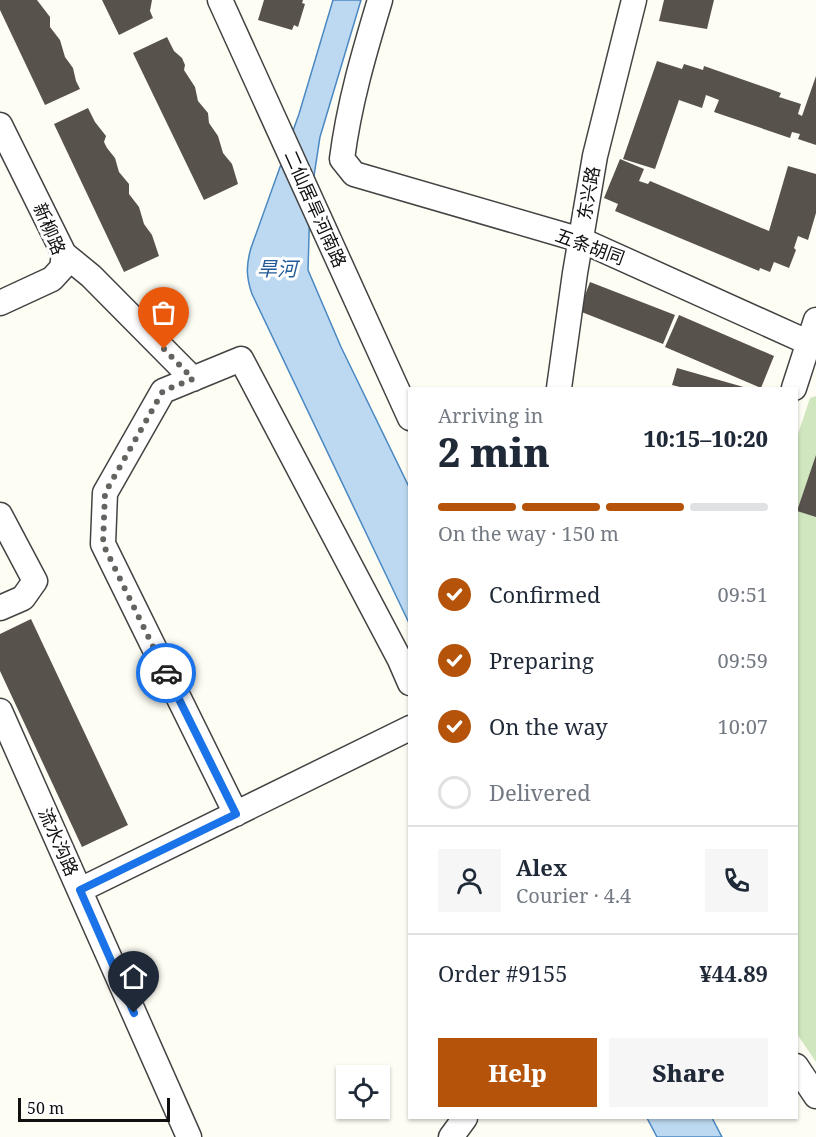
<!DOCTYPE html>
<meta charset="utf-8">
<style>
:root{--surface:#fff;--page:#f6f6f7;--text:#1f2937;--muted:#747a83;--line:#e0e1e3;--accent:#b45309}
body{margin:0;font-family:"Noto Serif","Noto Sans SC",serif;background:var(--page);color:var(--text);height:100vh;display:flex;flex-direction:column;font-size:22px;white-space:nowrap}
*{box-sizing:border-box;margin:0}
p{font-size:20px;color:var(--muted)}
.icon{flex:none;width:33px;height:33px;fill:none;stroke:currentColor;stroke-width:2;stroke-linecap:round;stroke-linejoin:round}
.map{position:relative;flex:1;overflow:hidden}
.panel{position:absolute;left:408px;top:387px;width:390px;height:732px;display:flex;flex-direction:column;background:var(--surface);border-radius:0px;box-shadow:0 2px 4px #0004}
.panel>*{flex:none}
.controls{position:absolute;left:336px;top:1065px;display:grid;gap:12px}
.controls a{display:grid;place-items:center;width:54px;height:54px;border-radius:0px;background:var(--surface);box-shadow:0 2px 4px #0004;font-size:30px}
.scale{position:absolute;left:18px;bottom:15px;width:152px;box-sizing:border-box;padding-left:6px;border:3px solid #101010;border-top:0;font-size:16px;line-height:21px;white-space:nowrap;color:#101010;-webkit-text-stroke:4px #fff;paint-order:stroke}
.pin{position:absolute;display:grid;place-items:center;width:51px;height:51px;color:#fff;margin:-62px -26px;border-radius:50% 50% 50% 0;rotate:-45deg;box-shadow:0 0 6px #0007}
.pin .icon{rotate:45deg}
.courier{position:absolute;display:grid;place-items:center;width:60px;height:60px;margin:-30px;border:4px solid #1a73e8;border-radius:50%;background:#fff;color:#222;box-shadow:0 2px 8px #0007}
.summary em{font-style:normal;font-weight:800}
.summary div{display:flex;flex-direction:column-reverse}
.summary{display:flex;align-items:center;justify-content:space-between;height:102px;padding:0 30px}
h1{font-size:39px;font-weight:800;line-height:45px}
.bar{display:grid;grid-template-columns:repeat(4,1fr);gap:9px 6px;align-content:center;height:72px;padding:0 30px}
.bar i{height:8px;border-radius:4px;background:var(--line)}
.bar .active{background:var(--accent)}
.bar p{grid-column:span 4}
.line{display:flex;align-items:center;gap:15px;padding:0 30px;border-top:2px solid var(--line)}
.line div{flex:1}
.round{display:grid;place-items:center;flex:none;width:63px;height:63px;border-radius:0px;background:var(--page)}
ol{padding:0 30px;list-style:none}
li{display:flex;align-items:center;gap:18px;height:66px}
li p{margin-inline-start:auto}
li .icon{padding:6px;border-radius:50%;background:var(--accent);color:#fff;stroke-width:4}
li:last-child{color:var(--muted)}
li i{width:33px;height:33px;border:3px solid var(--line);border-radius:50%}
.primary-button{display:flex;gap:12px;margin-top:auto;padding:12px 30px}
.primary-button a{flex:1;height:69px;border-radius:0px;background:var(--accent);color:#fff;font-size:24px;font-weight:800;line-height:69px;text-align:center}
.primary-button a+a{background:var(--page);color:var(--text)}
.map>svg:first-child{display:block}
</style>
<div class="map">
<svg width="816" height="1137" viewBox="0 0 816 1137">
<rect width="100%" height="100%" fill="#fefdf4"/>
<!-- green -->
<path fill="#d0e6bf" d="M816,396V1062L797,1034L796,440L810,398Z"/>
<!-- water -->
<path fill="#bdd9f1" stroke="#4a88c2" stroke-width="1.5" d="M333,0H361L320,137L310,202L308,270L341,347L409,487V623L252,294C246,277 246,265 251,248L299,114Z
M647,1118H712L722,1137H657Z"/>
<!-- building -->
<path fill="#58524d" d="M0,0H37L50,17V27L60,40L65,57L73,68L76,81L80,89L45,105L0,10Z
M102,0H152L150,11L153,18L119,35Z
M264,0H303L302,3L305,4L298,27L294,25L292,30L258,20Z
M664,0H714L707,29L659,21Z
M167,37L174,51L182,58L185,65L184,70L195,87L198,101L208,113L209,123L218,136L223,153L232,164L238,184L204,200L133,53Z
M657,61L682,69L684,64L703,70L704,66L781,93L779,97L801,104L798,114L802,116L816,76V145L798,139L800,134L792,132L790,138L714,112L719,100L706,95L702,108L679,100L655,169L623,159Z
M88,108L95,122L106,136L104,142L107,148L115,158L119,172L129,184V194L139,207L144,224L152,235L159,256L124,272L54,124Z
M620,159L644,169L639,181L648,184L650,181L769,231L788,166L816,174V213L808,240L798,236L794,248L796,250L789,268L774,262L770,272L760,268L759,271L615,211L618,204L604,198Z
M590,282L675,315L663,344L579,311Z
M679,315L774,356L761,388L665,347Z
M677,368L747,388H684L672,385Z
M816,455V517L797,511Z
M31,619L128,825L82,847L0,671V634Z"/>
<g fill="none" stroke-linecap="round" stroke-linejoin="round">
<!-- minor casing -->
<g stroke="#434343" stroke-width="27">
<path id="minor" d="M220,0L410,418
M380,0C364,53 349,104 342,159L354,174L581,240L816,346
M0,125L64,254L62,268L52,279L0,303
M64,254L91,276L193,379
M559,388L575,273L595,156L634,0
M794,388L816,320
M0,515L35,581L23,598L0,608
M0,711L189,1137
M236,814L103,544L105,493L163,391L241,359L400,660L410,683
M80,890L410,728
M796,1066L816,1096
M451,1137L465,1118"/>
</g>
<!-- minor -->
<use href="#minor" stroke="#fff" stroke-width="24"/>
</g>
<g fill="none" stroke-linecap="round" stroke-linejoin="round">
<!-- done -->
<path stroke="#636360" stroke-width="6" stroke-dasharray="0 10.8" d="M164,349L193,379L163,391L105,493L103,544L166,673"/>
<!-- route -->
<path stroke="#1a73e8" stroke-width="8" d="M134,1013L80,890L236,814L166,673"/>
</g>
<g text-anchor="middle" stroke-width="6" stroke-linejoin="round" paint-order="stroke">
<!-- street labels -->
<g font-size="18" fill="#101010" stroke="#fff">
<text transform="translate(589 193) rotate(-80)" y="6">东兴路</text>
<text transform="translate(315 209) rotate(66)" y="6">二仙居旱河南路</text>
<text transform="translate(49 229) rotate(67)" y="6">新柳路</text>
<text transform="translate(590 247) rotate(20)" y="6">五条胡同</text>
<text transform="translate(58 842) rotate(66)" y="6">流水沟路</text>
</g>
<!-- water labels -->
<g font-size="20" font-style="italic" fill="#235b98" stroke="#fff">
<text x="277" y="276">旱河</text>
</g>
</g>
</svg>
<div class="controls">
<a><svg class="icon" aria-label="locate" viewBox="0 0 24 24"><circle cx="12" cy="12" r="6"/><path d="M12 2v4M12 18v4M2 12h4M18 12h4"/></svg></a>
</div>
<div class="scale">50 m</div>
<div class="pin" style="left:164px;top:349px;background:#ea580c"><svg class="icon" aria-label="bag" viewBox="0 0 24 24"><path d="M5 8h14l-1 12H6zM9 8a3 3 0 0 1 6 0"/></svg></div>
<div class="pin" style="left:134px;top:1013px;background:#1f2937"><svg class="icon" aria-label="home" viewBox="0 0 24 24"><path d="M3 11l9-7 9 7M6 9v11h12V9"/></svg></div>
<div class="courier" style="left:166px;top:673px"><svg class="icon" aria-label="car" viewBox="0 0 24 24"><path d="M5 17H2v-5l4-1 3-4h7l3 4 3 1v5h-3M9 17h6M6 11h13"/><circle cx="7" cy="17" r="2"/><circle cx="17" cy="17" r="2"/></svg></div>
<section class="panel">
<div class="summary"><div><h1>2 min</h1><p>Arriving in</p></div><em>10:15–10:20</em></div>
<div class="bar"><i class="active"></i><i class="active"></i><i class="active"></i><i></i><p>On the way · 150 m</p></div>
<ol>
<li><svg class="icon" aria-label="check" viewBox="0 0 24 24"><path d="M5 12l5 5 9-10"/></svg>Confirmed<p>09:51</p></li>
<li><svg class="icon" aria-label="check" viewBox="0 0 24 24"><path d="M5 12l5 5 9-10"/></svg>Preparing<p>09:59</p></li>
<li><svg class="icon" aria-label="check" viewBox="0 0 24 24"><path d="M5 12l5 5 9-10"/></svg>On the way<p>10:07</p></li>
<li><i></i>Delivered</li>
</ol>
<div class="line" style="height:108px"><a class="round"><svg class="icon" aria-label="person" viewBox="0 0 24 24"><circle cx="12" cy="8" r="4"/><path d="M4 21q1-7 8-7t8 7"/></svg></a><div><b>Alex</b><p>Courier · 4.4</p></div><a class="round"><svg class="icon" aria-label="phone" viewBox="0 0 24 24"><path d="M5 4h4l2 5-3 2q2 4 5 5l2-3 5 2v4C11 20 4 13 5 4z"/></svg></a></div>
<div class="line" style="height:78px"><div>Order #9155</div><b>¥44.89</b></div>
<div class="primary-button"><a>Help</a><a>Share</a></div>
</section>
</div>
